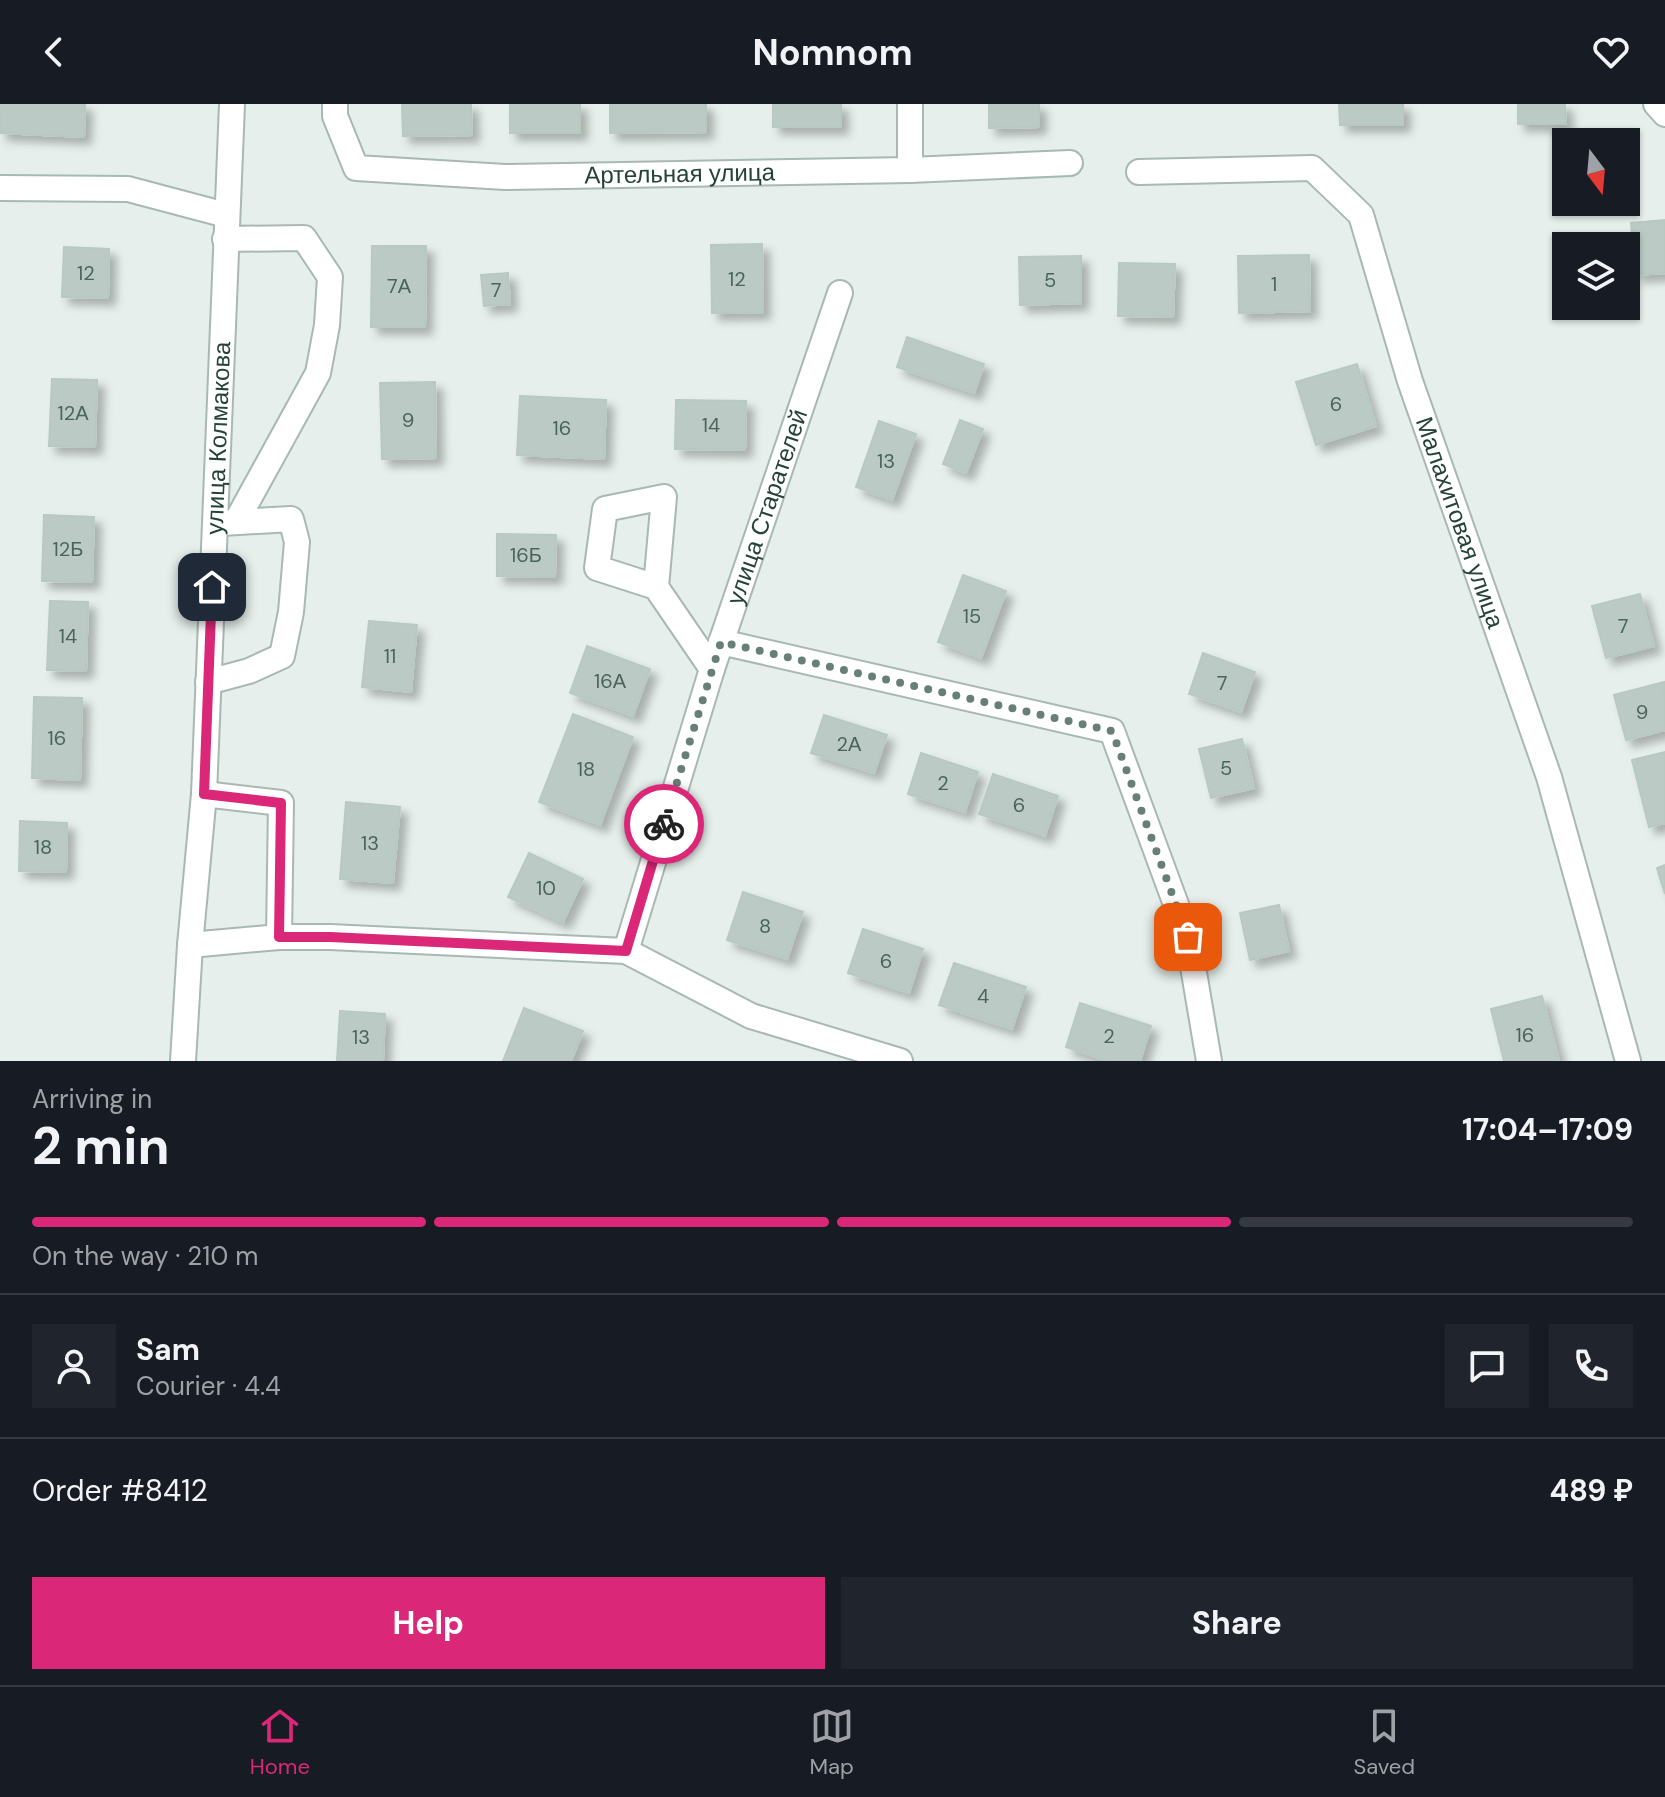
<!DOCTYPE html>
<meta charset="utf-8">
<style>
:root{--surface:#171b24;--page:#20242c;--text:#f1f3f6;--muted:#9ea1a6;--line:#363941;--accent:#db2777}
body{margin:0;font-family:"DM Sans",sans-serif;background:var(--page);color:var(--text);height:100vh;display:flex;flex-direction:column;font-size:30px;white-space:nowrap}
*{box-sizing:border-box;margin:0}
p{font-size:26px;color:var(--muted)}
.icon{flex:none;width:44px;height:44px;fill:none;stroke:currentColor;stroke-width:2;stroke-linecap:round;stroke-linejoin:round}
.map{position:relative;height:957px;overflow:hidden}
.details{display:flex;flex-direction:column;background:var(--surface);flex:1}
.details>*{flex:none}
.needle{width:52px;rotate:164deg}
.tools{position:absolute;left:1552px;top:24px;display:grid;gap:16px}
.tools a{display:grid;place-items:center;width:88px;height:88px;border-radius:0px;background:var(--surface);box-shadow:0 2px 6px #0004;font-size:40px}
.pin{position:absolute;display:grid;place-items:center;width:68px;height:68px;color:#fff;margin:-34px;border-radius:16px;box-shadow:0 4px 12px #0006}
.courier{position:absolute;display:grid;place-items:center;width:80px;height:80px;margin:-40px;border:6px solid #db2777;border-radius:50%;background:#fff;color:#222;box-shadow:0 2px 10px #0007}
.summary em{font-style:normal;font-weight:700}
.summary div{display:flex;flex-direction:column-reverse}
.summary{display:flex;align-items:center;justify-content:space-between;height:136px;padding:0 32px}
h1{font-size:52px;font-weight:700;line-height:60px}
.bar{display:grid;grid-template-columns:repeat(4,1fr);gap:12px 8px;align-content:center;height:96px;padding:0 32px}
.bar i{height:10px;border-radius:6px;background:var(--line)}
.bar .on{background:var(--accent)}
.bar p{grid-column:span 4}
.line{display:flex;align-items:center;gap:20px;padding:0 32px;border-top:2px solid var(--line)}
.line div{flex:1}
.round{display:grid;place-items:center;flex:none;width:84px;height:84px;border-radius:0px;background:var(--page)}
.cta{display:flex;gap:16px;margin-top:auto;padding:16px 32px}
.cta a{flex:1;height:92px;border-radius:0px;background:var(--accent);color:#fff;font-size:32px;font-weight:700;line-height:92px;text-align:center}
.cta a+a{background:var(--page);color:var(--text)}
header{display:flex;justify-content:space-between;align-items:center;height:104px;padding:0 32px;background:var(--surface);font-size:36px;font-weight:700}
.tabs{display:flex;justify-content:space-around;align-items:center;height:112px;border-top:2px solid var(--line);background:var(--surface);font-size:22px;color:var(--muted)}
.tabs a{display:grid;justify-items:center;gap:4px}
.tabs .on{color:var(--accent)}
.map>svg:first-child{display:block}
</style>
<header><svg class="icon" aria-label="back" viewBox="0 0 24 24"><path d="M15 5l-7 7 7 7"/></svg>Nomnom<svg class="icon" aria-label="heart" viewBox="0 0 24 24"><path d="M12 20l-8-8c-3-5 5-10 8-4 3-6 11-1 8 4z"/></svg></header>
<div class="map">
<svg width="1665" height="957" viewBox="0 0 1665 957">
<defs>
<filter id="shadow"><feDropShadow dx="7" dy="7" stdDeviation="4" flood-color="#0004"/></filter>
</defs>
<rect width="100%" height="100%" fill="#e6efeb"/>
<!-- building -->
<path fill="#bbcac4" stroke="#b8c9c2" stroke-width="2" filter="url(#shadow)" d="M0,0H85L84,33L0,29Z
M402,0H471L472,31L403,32Z
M510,0H580V29H510Z
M610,0H706V28L610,29Z
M773,0H841V23H773Z
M989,0H1039V23L989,24Z
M1339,0H1403V21H1340Z
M1518,0H1565L1566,20H1518Z
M1665,116V169L1635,171L1631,119Z
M762,140L763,208L712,209L711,141Z
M372,142H426L425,223H371Z
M64,143L109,145L108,194L62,193Z
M1309,151L1310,207L1239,209L1238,152Z
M1081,152V199L1020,201L1019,153Z
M1119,159L1175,160L1173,213L1118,212Z
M508,169L510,200L484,202L481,171Z
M907,233L984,260L974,289L897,263Z
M1357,260L1376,322L1316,341L1296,278Z
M52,275L97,276L95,343L49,342Z
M435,278L436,354L382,355L380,279Z
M520,292L606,296L604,355L517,351Z
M676,296L746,297L745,346L675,345Z
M960,316L983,325L966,369L943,360Z
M879,317L916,330L892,396L856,383Z
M44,411L94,413L92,478L42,477Z
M497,430L556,431L555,473L497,472Z
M963,471L1006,487L981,554L938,538Z
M1640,490L1654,542L1606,554L1592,502Z
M50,497L88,498L86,567L47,566Z
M369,517L417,521L411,588L362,583Z
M587,542L650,565L633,612L570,589Z
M1203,549L1255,568L1241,608L1189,590Z
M1664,578L1665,626L1626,636L1614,591Z
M34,593L82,594L80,676L32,674Z
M573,610L633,633L600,721L539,698Z
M824,611L887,631L874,669L811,649Z
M1242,635L1254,684L1211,694L1199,645Z
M1665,648V719L1649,723L1632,656Z
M921,649L978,668L965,708L908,690Z
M993,670L1058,692L1045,732L979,710Z
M346,698L400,703L393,779L340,775Z
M20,717L67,719L66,768L19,767Z
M529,749L583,775L563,818L508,793Z
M1665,761V790L1657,764Z
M743,788L803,808L787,855L727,836Z
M1279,801L1289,847L1250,856L1240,809Z
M863,825L923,845L909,889L848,869Z
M954,859L1026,883L1012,925L939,901Z
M1542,892L1559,957H1504L1491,905Z
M1080,899L1151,922L1140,957H1109L1066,943Z
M524,904L583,927L571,957H503Z
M340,907L385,910L383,957H337Z"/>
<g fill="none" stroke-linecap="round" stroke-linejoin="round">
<!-- minor casing -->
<g stroke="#a8b8b2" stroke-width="28">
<g id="minor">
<path id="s1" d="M335,0V12L356,64L505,73L910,66L1070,59"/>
<path d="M910,0V66"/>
<path d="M1656,0L1665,10"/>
<path id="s2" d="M1139,68L1312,64L1361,111L1410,277L1549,673L1628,957"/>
<path d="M0,84L128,85L226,111"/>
<path d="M225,135L304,134L330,173L327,221L318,269L236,418"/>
<path d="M656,483L664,393L605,405L597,464L656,483L712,565"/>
<path d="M721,538L1112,627L1188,833L1209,957"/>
<path d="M208,578L249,567L282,552L291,508L297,438L291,415L222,419"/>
<path d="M204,690L281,699L279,833"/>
<path d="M190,841L279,833H330L626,847L751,912L900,957"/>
<path id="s3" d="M626,847L712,565L840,189"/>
<path id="s4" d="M183,957L190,841L204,690L232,0"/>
</g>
</g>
<!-- minor -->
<use href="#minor" stroke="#fff" stroke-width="24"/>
</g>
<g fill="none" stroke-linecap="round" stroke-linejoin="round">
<!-- done -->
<path stroke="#687f78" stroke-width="8" stroke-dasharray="0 14.4" d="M664,720L721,538L1112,627L1188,833"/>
<!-- route -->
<path stroke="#db2777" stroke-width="10" d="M212,483L204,690L281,699L279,833H330L626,847L664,720"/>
</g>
<g text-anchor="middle" stroke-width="8" stroke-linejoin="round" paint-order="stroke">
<!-- number labels -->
<g font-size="20" fill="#4a645c">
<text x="86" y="176">12</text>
<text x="737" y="182">12</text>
<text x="1050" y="183">5</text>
<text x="1274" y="187">1</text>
<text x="399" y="189">7А</text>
<text x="496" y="193">7</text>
<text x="1336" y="307">6</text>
<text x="73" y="316">12А</text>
<text x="408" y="323">9</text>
<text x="711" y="328">14</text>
<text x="562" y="331">16</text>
<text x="886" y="364">13</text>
<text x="68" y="452">12Б</text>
<text x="526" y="458">16Б</text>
<text x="972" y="519">15</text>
<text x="1623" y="529">7</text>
<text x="68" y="539">14</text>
<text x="390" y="559">11</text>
<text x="610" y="584">16А</text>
<text x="1222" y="586">7</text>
<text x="1642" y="615">9</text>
<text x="57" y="641">16</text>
<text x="849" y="647">2А</text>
<text x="1226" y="671">5</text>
<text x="586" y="672">18</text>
<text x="943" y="686">2</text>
<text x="1019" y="708">6</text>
<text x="370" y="746">13</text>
<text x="43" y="750">18</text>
<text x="546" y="791">10</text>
<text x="765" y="829">8</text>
<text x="886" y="864">6</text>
<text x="983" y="899">4</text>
<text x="1525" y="938">16</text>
<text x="1109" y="939">2</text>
<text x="361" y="940">13</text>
</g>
<!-- street labels -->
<g font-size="24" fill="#24423a" stroke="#f7fbf9">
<text dy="8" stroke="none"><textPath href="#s1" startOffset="392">Артельная улица</textPath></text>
<text dy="8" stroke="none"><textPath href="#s4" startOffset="624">улица Колмакова</textPath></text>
<text dy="8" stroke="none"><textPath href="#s3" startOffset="466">улица Старателей</textPath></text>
<text dy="8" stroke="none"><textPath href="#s2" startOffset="564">Малахитовая улица</textPath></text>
</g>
</g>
</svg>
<div class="tools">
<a><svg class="needle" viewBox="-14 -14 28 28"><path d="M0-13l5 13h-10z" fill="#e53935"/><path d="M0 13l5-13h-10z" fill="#9ea1a6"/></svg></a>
<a><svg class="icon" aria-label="layers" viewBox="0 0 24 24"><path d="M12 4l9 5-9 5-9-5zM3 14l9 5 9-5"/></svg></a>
</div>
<div class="pin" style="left:1188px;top:833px;background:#ea580c"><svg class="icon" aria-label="bag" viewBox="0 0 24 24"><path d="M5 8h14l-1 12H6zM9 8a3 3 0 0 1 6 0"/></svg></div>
<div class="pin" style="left:212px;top:483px;background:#1f2937"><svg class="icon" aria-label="home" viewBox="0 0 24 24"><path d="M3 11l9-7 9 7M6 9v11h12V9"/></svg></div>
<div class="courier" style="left:664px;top:720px"><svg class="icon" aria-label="bike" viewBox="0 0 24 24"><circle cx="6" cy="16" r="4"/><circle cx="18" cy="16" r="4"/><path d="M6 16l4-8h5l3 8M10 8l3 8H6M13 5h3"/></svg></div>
</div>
<section class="details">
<div class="summary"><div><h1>2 min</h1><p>Arriving in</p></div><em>17:04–17:09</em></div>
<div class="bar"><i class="on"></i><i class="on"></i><i class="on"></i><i></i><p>On the way · 210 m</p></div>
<div class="line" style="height:144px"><a class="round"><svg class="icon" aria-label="person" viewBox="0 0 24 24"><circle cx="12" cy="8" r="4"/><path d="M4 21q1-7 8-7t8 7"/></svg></a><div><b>Sam</b><p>Courier · 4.4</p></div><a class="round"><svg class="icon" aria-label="chat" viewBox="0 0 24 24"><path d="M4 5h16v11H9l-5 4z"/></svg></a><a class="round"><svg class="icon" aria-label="phone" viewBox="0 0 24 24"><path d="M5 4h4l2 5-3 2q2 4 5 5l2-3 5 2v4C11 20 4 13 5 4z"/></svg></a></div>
<div class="line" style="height:104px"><div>Order #8412</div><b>489 ₽</b></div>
<div class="cta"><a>Help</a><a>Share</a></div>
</section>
<nav class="tabs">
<a class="on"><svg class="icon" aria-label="home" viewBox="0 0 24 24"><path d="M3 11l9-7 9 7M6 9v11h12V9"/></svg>Home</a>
<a><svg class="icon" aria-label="map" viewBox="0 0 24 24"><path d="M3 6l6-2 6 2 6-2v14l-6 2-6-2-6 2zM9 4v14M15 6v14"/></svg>Map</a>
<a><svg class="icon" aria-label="saved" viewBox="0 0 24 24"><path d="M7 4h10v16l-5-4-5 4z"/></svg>Saved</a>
</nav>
